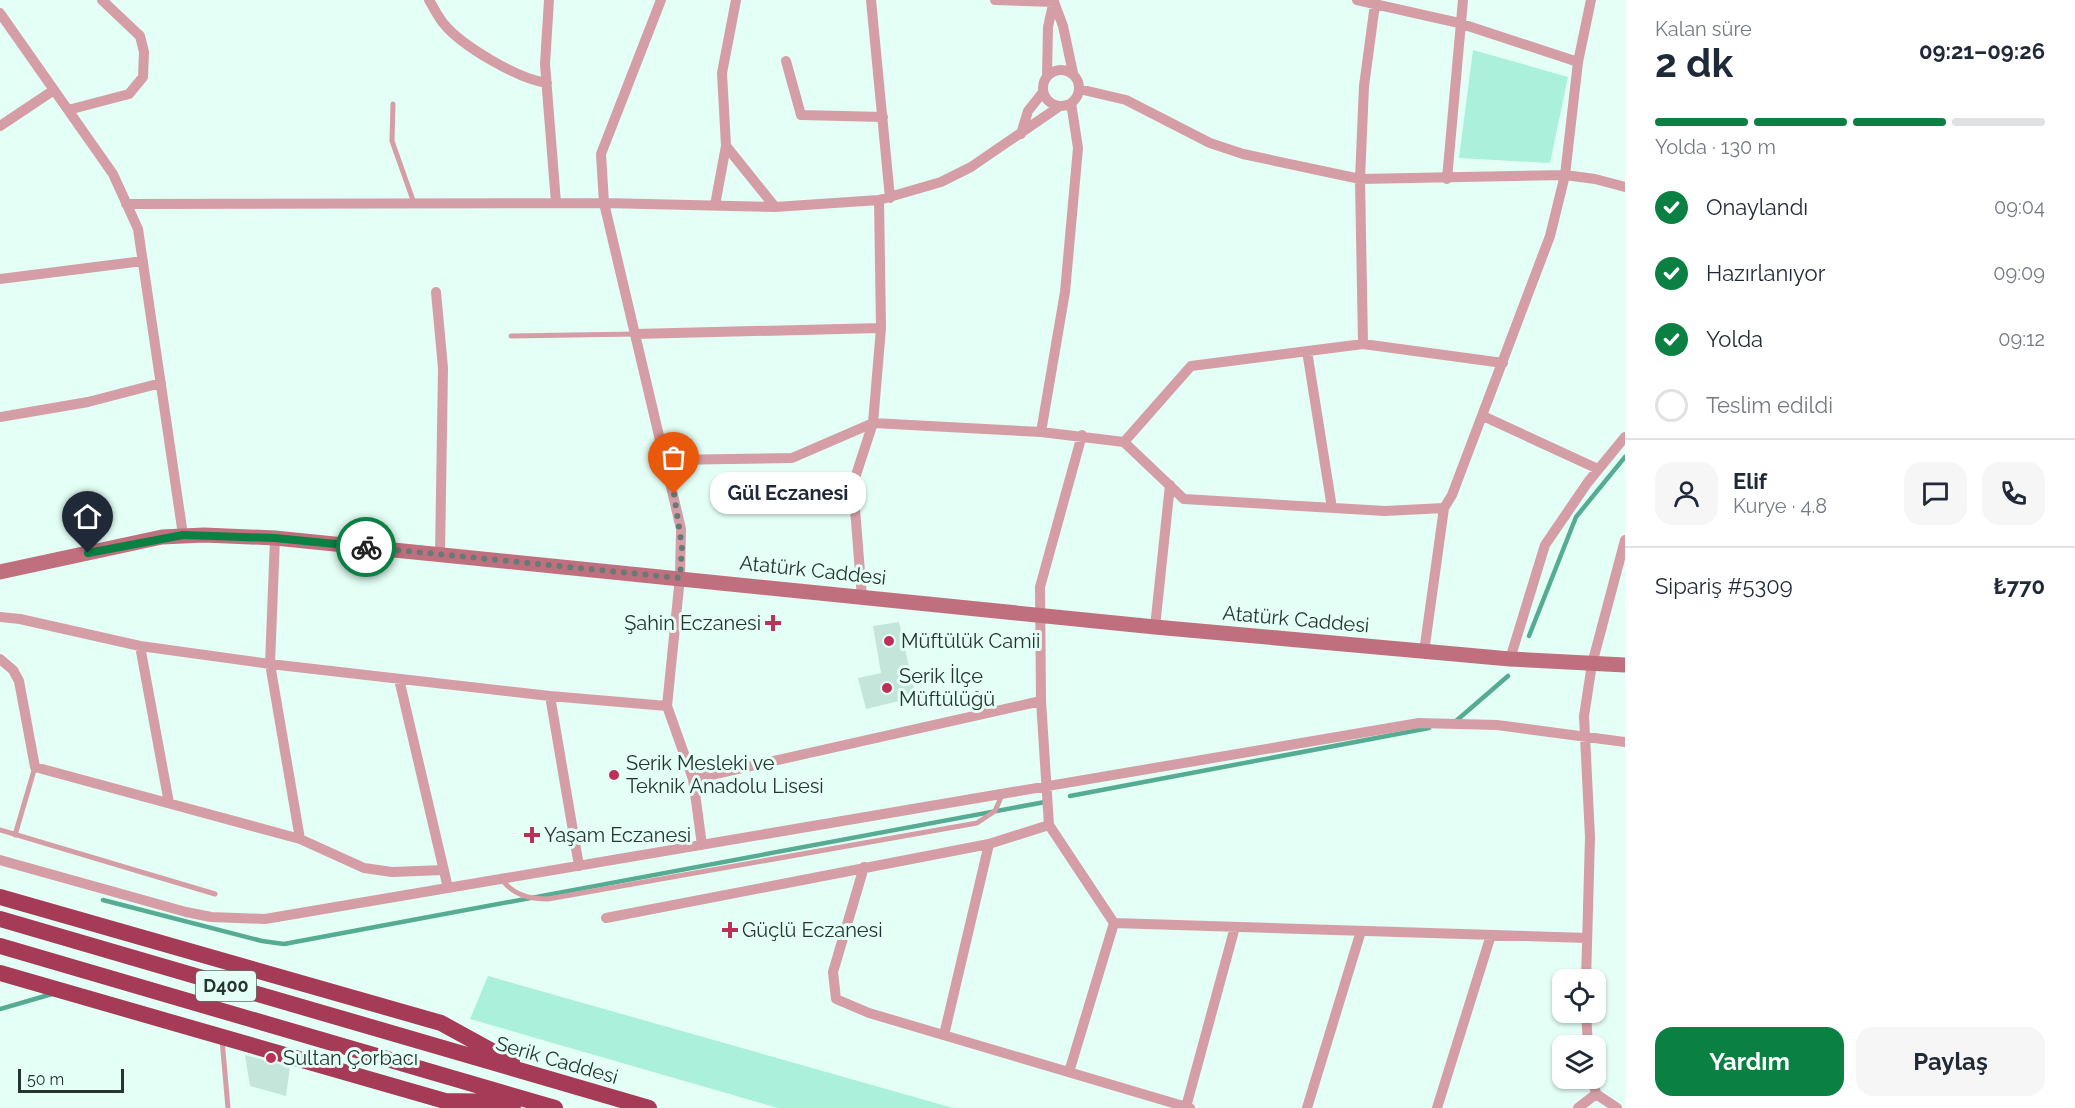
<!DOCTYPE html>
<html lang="tr">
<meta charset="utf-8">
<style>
:root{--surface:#fff;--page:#f6f6f7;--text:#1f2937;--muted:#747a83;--line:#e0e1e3;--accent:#0b8043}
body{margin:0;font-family:Raleway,sans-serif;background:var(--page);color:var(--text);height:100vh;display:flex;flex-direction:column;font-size:22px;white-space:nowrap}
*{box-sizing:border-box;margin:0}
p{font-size:20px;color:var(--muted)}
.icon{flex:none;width:33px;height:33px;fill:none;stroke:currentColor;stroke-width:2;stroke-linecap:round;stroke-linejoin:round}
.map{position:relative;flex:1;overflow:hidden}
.sheet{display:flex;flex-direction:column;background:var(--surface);width:450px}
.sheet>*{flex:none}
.tools{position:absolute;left:1552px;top:969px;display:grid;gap:12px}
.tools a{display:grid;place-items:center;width:54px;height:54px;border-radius:12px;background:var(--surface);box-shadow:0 2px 4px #0004;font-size:30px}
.scale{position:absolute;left:18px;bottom:15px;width:106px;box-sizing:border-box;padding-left:6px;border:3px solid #26332f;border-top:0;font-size:16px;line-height:21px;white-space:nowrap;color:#26332f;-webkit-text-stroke:4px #e3fff6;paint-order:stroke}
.pin{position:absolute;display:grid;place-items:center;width:51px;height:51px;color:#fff;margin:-62px -26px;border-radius:50% 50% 50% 0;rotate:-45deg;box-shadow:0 0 6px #0007}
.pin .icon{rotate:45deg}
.courier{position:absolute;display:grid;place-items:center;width:60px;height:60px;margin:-30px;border:4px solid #0b8043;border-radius:50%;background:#fff;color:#222;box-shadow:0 2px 8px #0007}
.bubble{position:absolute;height:42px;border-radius:18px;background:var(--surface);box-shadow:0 2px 4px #0004;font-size:20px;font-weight:700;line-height:42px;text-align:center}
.head em{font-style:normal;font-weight:700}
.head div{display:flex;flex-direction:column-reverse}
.head{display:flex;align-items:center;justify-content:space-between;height:102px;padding:0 30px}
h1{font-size:39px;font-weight:700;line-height:45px}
.bar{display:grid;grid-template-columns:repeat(4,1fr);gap:9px 6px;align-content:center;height:72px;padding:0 30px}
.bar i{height:8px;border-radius:4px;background:var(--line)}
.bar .current{background:var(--accent)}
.bar p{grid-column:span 4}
.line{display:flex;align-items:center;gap:15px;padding:0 30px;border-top:2px solid var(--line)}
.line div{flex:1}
.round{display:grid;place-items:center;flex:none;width:63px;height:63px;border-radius:18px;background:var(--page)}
ol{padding:0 30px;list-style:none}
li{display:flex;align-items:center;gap:18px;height:66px}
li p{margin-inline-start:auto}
li .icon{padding:6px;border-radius:50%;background:var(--accent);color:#fff;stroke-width:4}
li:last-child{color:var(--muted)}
li i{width:33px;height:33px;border:3px solid var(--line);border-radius:50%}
.button{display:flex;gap:12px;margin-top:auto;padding:12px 30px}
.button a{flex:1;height:69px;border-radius:18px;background:var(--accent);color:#fff;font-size:24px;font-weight:700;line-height:69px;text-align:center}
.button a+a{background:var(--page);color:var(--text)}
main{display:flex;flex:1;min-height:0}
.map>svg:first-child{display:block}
</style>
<main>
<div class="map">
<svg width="1625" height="1108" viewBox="0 0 1625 1108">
<rect width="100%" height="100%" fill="#e3fff6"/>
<!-- green -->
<path fill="#abf0db" d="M1473,50L1568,77L1550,163L1459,158Z
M488,976L953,1108H778L470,1019Z"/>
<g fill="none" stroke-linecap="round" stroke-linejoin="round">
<!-- stream -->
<path stroke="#56ab93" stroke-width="4.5" d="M1529,636L1576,517L1625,457
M1456,721L1508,676
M1070,796L1429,728
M103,900L262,941L284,944L1045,802
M0,1009L52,994"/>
</g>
<!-- building -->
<path fill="#c4e6da" d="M899,622L916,697L866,709L858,678L881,673L873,626Z
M245,1055L290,1067L286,1096L250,1086Z"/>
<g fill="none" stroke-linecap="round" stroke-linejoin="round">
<!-- service -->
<path stroke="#d59da5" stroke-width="5" d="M393,104L392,141L414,203
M511,336L635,334
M0,830L215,894
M15,835L35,767
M502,880C514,895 529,899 548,899L977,823L995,811L1002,795
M222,1039L228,1108"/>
<!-- minor -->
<path stroke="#d59da5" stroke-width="10" d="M429,0C434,8 438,17 444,24C462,46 518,79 547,83
M549,0L545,64L556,203
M661,0L601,154L604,203L681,529L680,577L667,706L693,779L702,845
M871,0L890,198
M995,0L1054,2
M1357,0L1459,23L1578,62
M1054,2L1063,26L1073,73
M0,13L113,174L138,229L183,535
M786,61L801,115L883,117
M1043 88a18 18 0 1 1 36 0a18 18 0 1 1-36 0Z
M1047,76L1048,27L1054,0
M1079,89L1126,100L1210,143L1243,154L1360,179L1565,175L1595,179L1625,187
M68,110L129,94L143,77L144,52L140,36L102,0
M0,126L54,90
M1021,134L1028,111L1043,92
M726,146L775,207
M1447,179L1463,0
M126,204L604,203L775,207L879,200L941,182L971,167L1060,106
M715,205L726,146L722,73L736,0
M0,279L143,261
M436,292L443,368L440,555
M635,334L881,328
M1363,344L1360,179L1364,86L1375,4
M1307,351L1332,508
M1483,416L1598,469
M0,417L88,402L161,383
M1041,432L1065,292L1078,148L1071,103
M1082,435L1040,587L1041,701L1049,825L1114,923
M1124,442L1191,366L1363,344L1503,363
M666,460L792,458L873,423L1041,432L1124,442L1184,499L1385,511L1444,508L1452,495L1550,236L1565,175L1578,62L1591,0
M275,538L270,664L300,839
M862,597L853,484L873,423L881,328L879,200
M0,617L20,619L140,646L270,664L550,696L667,706
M1155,627L1170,485
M140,646L169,803
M1424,652L1444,508
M0,659L13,670L19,681L35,767L300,839L364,868L392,872L444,870
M1510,659L1545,545L1588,482L1625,437
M399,679L448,888
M550,696L579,866
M693,779L1041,701
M0,860L186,912L211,917L265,919L1419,723L1497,725L1625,742
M864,867L833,972L836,999L869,1013L1190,1108
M606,918L989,844L1049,825
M1114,923L1587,938
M1586,980L1590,837L1584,716L1592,664L1625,540
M1586,1012L1588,1046
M944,1035L989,844
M1069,1072L1114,923
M1593,1078L1596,1094L1617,1108
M1186,1107L1235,927
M1307,1108L1361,931
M1437,1108L1491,935
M1578,1108L1596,1094"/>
<!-- secondary -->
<path stroke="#bf6f7d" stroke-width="15" d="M0,572L162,537L204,535L275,538L1155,627L1510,659L1625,665"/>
<!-- trunk -->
<path stroke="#a53b56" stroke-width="16" d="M0,897L441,1023L512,1062
M0,919L649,1108
M0,946L555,1108
M0,973L445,1101L515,1102"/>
</g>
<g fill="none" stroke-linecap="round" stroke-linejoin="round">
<!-- done -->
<path stroke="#687a75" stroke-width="6" stroke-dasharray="0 10.8" d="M366,547L680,578L682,547L674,494"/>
<!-- route -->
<path stroke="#0b8043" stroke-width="8" d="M88,553L183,535L275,538L366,547"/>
</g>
<!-- markers -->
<g fill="#bf3059" stroke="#e3fff6" stroke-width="2">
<path d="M770 614h6v6h6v6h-6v6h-6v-6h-6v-6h6z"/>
<circle cx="889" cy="641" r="6"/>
<circle cx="887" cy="688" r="6"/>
<circle cx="614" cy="775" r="6"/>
<path d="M529 826h6v6h6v6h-6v6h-6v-6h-6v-6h6z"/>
<path d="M727 921h6v6h6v6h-6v6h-6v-6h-6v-6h6z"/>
<circle cx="271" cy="1058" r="6"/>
</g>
<g text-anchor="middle" stroke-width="6" stroke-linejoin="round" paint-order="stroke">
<!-- shield labels -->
<rect fill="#e3fff6" stroke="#5f706b" stroke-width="1.5" x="196" y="971" width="60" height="30" rx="4.5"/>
<g font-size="18" font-weight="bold" fill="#26332f">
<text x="226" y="992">D400</text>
</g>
<!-- street labels -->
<g font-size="20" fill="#26332f" stroke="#e3fff6">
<text transform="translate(813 570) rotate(6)" y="7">Atatürk Caddesi</text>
<text transform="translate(1296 619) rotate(5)" y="7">Atatürk Caddesi</text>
<text transform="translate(557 1060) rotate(16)" y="7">Serik Caddesi</text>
</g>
<!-- poi labels -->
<g font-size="20" fill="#26332f" stroke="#e3fff6" text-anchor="start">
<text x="761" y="630" text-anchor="end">Şahin Eczanesi</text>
<text x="901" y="648">Müftülük Camii</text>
<text x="899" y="683">Serik İlçe<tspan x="899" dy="23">Müftülüğü</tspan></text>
<text x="626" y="770">Serik Mesleki ve<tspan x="626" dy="23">Teknik Anadolu Lisesi</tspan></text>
<text x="544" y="842">Yaşam Eczanesi</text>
<text x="742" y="937">Güçlü Eczanesi</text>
<text x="283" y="1065">Sultan Çorbacı</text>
</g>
</g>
</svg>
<div class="tools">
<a><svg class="icon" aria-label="locate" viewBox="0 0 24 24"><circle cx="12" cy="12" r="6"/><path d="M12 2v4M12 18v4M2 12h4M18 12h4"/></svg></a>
<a><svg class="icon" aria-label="layers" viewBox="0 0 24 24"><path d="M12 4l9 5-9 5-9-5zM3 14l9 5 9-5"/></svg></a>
</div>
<div class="scale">50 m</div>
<div class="pin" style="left:674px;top:494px;background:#ea580c"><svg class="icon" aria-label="bag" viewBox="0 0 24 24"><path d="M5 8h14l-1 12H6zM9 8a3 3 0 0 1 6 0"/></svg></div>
<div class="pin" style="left:88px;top:553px;background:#1f2937"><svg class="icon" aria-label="home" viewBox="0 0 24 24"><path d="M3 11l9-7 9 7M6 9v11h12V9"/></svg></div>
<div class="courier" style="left:366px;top:547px"><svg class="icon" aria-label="bike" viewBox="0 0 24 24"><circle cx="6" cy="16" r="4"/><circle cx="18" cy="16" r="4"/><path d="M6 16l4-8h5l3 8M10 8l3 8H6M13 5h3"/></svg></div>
<div class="bubble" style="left:710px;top:472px;width:156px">Gül Eczanesi</div>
</div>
<section class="sheet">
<div class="head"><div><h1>2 dk</h1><p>Kalan süre</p></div><em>09:21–09:26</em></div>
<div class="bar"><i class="current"></i><i class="current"></i><i class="current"></i><i></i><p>Yolda · 130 m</p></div>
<ol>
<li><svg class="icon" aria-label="check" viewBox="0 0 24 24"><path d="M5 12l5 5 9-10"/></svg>Onaylandı<p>09:04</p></li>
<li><svg class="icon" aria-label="check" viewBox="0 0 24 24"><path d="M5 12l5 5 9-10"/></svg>Hazırlanıyor<p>09:09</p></li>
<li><svg class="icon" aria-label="check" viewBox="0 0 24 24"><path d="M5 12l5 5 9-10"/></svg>Yolda<p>09:12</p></li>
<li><i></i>Teslim edildi</li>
</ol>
<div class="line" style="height:108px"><a class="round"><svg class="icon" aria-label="person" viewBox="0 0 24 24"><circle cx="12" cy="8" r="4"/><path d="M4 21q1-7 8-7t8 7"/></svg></a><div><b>Elif</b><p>Kurye · 4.8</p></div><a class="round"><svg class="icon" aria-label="chat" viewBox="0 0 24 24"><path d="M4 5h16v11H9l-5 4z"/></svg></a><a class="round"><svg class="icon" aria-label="phone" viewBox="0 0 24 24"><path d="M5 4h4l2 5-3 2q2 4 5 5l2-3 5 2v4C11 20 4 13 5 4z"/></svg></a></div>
<div class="line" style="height:78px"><div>Sipariş #5309</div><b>₺770</b></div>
<div class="button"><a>Yardım</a><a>Paylaş</a></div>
</section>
</main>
